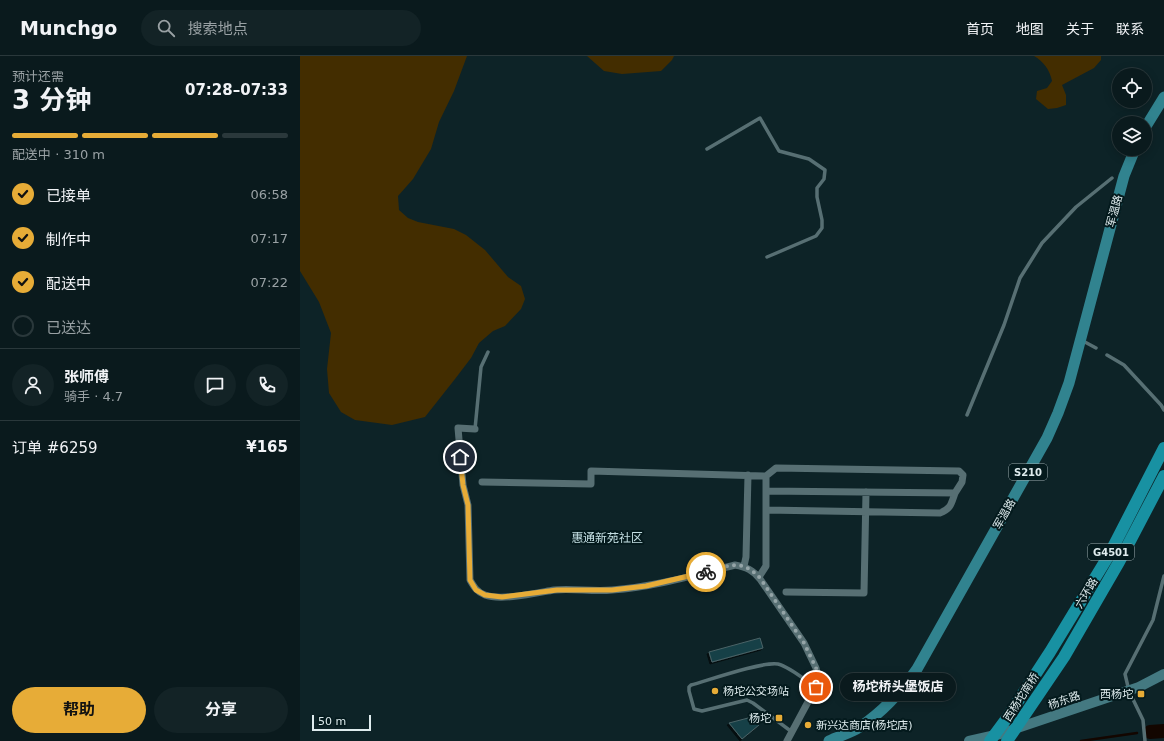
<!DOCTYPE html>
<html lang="zh">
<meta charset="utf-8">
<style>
:root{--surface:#0a1a1d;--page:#132326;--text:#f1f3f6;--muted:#99a1a4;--line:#2a383b;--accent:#e7ac37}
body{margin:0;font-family:"DejaVu Sans","Noto Sans SC",sans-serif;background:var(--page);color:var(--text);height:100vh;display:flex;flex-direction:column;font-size:15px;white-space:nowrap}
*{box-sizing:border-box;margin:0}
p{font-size:13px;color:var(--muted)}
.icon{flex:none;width:22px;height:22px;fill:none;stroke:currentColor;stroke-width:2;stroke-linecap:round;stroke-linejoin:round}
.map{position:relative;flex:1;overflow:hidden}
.side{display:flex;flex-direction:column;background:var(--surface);width:300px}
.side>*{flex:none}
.tools{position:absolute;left:812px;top:12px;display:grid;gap:8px}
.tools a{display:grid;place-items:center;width:40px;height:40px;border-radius:50%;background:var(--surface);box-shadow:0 2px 10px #0003,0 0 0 1px var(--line);font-size:20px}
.scale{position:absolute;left:12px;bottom:10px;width:59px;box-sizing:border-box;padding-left:4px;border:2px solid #deebed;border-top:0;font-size:11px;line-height:14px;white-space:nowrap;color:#deebed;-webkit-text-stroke:3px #041a1d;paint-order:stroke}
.pin{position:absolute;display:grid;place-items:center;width:34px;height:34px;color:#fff;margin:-17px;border:2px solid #fff;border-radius:50%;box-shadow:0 1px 4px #0007}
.courier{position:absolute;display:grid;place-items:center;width:40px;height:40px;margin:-20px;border:3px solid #e7ac37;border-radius:50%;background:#fff;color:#222;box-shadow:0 1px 5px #0007}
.bubble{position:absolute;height:28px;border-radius:14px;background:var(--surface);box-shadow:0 2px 10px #0003,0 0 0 1px var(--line);font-size:13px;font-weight:700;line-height:28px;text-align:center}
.headline em{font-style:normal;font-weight:700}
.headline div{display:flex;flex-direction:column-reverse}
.headline{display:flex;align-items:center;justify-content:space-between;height:68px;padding:0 12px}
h1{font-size:26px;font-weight:700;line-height:30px}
.bar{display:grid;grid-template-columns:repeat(4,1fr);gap:6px 4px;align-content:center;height:48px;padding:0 12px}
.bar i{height:5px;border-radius:3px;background:var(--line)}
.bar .active{background:var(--accent)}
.bar p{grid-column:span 4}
.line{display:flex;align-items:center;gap:10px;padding:0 12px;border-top:1px solid var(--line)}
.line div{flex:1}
.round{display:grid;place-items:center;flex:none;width:42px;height:42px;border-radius:21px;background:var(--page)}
ol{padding:0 12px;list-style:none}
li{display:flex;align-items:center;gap:12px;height:44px}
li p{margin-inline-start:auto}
li .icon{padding:4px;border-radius:50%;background:var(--accent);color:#111;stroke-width:4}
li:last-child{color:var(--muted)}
li i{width:22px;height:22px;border:2px solid var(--line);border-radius:50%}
.cta{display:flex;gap:8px;margin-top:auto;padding:8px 12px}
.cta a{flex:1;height:46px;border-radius:24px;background:var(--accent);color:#111;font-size:16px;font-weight:700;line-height:46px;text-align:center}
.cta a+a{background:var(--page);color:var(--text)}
header{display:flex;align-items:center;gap:24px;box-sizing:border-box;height:56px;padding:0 20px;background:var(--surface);border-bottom:1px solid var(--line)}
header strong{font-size:19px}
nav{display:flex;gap:22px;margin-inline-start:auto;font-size:14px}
.search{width:280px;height:36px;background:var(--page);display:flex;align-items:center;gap:10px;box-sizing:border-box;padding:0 14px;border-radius:22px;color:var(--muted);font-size:15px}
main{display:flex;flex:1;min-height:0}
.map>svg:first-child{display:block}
</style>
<header>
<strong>Munchgo</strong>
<div class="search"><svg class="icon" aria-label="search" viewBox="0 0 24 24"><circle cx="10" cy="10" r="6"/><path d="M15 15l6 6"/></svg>搜索地点</div>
<nav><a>首页</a><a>地图</a><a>关于</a><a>联系</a></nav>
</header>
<main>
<section class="side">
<div class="headline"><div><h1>3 分钟</h1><p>预计还需</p></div><em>07:28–07:33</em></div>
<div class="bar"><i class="active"></i><i class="active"></i><i class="active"></i><i></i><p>配送中 · 310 m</p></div>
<ol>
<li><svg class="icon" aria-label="check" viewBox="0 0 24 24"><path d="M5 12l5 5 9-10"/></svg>已接单<p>06:58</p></li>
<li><svg class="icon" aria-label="check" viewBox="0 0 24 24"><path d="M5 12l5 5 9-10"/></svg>制作中<p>07:17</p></li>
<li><svg class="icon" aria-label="check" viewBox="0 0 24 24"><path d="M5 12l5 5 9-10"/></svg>配送中<p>07:22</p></li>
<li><i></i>已送达</li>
</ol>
<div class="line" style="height:72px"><a class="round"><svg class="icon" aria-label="person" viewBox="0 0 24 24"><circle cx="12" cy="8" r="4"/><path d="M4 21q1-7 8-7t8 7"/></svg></a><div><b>张师傅</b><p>骑手 · 4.7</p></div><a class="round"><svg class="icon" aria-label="chat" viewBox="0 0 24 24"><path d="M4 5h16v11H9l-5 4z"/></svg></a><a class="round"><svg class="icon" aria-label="phone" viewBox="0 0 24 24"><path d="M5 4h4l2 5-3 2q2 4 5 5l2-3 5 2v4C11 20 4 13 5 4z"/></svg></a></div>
<div class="line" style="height:52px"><div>订单 #6259</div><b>¥165</b></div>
<div class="cta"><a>帮助</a><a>分享</a></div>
</section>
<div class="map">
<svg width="864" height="685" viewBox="0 0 864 685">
<defs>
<filter id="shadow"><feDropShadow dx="-2" dy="2" stdDeviation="0" flood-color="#0009"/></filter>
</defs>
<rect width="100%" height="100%" fill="#0d2327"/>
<!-- green -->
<path fill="#432d00" d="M0,0H167L154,35L139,66L131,93L113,123L98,140L99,154L108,162L118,166L154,173L166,179L185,194L208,221L221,230L225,243L221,253L205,270L193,275L179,287L171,302L155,323L125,361L92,369L55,364L41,356L29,337L27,313L31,277L19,246L0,215Z
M287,0H374L372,4L361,15L322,18L304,15Z
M734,0H801V4L794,12L762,29L766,39V49L757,52L748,53L736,43L737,35L747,32L752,25C750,14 743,5 734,0Z"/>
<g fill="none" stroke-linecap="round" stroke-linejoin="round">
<!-- stream -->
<path stroke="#130600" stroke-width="2.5" d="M781,685L837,677"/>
<!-- river -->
<path stroke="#130600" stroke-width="14" d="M850,676L864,675"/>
</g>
<!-- building -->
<path fill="#174147" stroke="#4b6367" filter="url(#shadow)" d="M460,582L463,592L412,606L409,596Z
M452,661L459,669L442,683L429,667Z"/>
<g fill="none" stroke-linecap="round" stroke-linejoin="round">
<!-- lane -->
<path stroke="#576f73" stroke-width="3.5" d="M407,93L460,62L479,95L509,103L525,114L524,123L517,132V141L522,164V172L516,180L467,201
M783,285L796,292
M807,299L824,309L861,349L864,354
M667,359L704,269L720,222L742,187L776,151L812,122
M175,373L181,311L188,296
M492,676L453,647L447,644L402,655L394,653L389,635V631L391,629C409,624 463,605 478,608C490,611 505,624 515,631
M845,685L843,664L829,635L825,618L853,564L864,520"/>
<!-- street -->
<path stroke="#576f73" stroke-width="7" d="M175,373L158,372L163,429L168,449L170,524C174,531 177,536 185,539C201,545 236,537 254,534C273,532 293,536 312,534C354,531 395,519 435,509C446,511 453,514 460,523L504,587L516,612L518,622L516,631L487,685
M182,426L291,428V415L466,420L476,412L659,415L663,419L662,426L655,437L466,435
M466,454L640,457C651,453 651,448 655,437
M444,510L446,501L448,419
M459,521L466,510V420
M486,536L564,537L566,436"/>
<!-- secondary -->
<path stroke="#447981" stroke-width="10" d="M669,685L700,678L839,631L864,618"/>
<!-- primary -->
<path stroke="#31838f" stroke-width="11" d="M845,72L864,41
M529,685C539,680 551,677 560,671C584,655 601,636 617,613L747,382L758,357L769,327L824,120L835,93"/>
<!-- highway -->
<path stroke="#1891a2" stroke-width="12" d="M690,685L707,662L750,596L809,499L864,392
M707,685L764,601L819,506L864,420"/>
</g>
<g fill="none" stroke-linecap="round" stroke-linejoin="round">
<!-- done -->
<path stroke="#95a5a8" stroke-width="4" stroke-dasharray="0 7.2" d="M406,516C430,510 441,502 460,522L504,587L516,612L518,622L516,631"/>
<!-- route -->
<path stroke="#e7ac37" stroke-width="5" d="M160,401L163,429L168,449L170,524L176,534L185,539L202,541L257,534H312L346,530L406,516"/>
</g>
<!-- markers -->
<g fill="#e7ac37" stroke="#041a1d" stroke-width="1.5">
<circle cx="415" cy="635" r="4"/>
<rect x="837" y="634" width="8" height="8" rx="2"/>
<rect x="475" y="658" width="8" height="8" rx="2"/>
<circle cx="508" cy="669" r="4"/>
</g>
<g text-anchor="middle" stroke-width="4" stroke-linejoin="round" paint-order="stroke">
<!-- shield labels -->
<g fill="#041a1d" stroke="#9dacaf" stroke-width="1">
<rect x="709" y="408" width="38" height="16" rx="3"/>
<rect x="788" y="488" width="46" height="16" rx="3"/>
</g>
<g font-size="10" font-weight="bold" fill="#deebed">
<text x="728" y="420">S210</text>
<text x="811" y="500">G4501</text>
</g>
<!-- street labels -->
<g font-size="11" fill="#deebed" stroke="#041a1d">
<text transform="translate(814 155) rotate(-75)" y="4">军温路</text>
<text transform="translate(704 458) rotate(-61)" y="4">军温路</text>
<text transform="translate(786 537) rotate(-59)" y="4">六环路</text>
<text transform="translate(721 641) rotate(-57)" y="4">西杨坨南桥</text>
<text transform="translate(764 644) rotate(-19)" y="4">杨东路</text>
</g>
<!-- poi labels -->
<g font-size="11" fill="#deebed" stroke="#041a1d" text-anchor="start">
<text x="423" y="639">杨坨公交场站</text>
<text x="833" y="642" text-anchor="end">西杨坨</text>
<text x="471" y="666" text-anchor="end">杨坨</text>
<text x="516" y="673">新兴达商店(杨坨店)</text>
</g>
<!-- neighbourhood labels -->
<g font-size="12" fill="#c4dfe3" stroke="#041a1d">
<text x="307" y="486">惠通新苑社区</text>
</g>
</g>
</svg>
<div class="tools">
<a><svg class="icon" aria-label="locate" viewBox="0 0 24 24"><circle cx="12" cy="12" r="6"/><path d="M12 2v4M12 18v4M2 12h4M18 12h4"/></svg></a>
<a><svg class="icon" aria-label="layers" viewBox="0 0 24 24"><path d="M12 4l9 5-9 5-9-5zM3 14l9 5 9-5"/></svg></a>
</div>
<div class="scale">50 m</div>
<div class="pin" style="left:516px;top:631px;background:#ea580c"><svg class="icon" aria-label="bag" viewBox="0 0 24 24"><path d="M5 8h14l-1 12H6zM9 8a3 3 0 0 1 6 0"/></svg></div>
<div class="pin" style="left:160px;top:401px;background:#1f2937"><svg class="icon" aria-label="home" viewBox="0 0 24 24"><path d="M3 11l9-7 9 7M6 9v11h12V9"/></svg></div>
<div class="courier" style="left:406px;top:516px"><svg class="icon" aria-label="bike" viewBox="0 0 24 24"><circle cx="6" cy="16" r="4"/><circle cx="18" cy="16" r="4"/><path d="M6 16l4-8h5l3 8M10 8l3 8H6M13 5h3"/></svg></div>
<div class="bubble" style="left:540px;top:617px;width:116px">杨坨桥头堡饭店</div>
</div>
</main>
